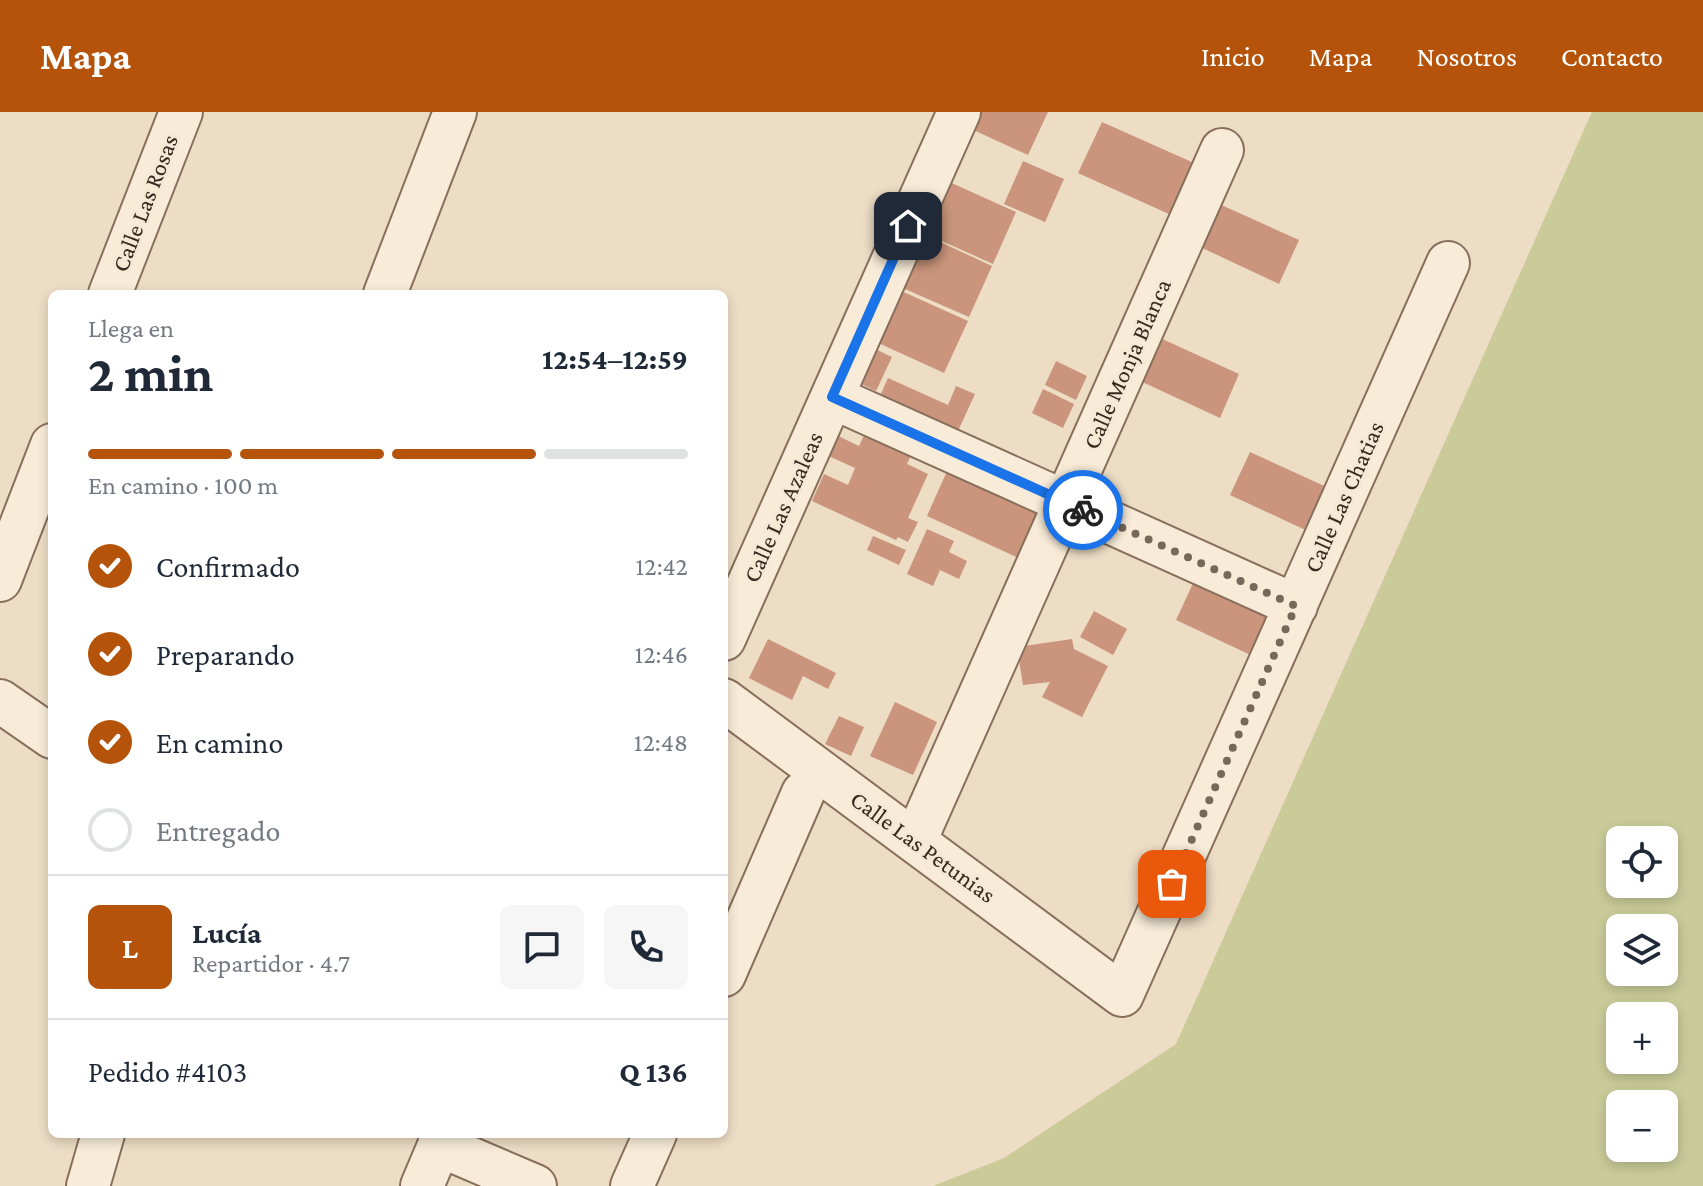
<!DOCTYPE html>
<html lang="es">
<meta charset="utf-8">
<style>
:root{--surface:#fff;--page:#f6f6f7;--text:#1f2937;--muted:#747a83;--line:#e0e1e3;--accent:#b45309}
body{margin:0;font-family:"Crimson Pro",serif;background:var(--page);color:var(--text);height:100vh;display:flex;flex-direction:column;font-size:30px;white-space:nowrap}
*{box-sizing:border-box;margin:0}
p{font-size:26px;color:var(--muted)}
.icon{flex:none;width:44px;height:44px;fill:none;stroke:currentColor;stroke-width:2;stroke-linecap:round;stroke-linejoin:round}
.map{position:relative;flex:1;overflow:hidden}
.drawer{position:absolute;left:48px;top:178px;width:680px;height:848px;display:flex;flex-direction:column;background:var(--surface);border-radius:12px;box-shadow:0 4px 12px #0003}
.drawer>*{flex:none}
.controls{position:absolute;left:1606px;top:714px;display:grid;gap:16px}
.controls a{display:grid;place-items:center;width:72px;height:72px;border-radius:12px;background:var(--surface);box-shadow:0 4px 12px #0003;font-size:40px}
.pin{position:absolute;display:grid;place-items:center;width:68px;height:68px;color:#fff;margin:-34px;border-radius:16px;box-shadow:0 4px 12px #0006}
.courier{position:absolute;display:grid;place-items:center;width:80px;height:80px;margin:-40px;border:6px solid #1a73e8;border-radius:50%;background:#fff;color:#222;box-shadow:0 2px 10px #0007}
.overview em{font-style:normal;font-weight:700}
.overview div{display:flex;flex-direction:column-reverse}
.overview{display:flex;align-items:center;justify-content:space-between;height:136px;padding:0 40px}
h1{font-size:52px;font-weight:700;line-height:60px}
.bar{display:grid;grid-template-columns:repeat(4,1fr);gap:12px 8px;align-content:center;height:96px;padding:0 40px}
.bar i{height:10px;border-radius:6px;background:var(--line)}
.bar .on{background:var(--accent)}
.bar p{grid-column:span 4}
.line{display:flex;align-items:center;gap:20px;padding:0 40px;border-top:2px solid var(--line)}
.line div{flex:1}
.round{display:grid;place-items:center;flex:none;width:84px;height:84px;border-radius:12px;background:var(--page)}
ol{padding:0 40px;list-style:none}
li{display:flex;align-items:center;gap:24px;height:88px}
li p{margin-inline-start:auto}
li .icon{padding:8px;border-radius:50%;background:var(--accent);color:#fff;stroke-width:4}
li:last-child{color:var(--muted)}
li i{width:44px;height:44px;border:4px solid var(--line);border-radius:50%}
header{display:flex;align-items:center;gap:48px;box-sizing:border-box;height:112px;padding:0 40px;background:var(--accent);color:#fff}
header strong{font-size:38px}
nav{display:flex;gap:44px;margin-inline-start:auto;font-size:28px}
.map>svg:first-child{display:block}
</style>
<header>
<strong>Mapa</strong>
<nav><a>Inicio</a><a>Mapa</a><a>Nosotros</a><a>Contacto</a></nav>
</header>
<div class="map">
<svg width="1703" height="1074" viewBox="0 0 1703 1074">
<rect width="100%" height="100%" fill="#edddc5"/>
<!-- green -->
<path fill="#cacb99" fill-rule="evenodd" d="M1592,0H1703V1074H933L1004,1046L1176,932ZM1620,728H1664V772H1620ZM1620,816H1664V860H1620ZM1620,904H1664V948H1620ZM1620,992H1664V1036H1620Z"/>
<!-- building -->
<path fill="#ca957c" d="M974,0H1048L1028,43L967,15Z
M1102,10L1203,55L1180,107L1078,61Z
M1023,49L1064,67L1045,110L1004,92Z
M945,68L1016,100L993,152L922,120Z
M1217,91L1299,128L1279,172L1198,134Z
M921,121L992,154L969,205L898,174Z
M897,177L968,209L944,261L874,229Z
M1158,225L1239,262L1220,306L1138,268Z
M871,235L892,245L876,279L855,269Z
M1056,249L1087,264L1076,288L1045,273Z
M888,266L948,293L956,274L975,282L953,330L875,295Z
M1043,277L1074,292L1063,316L1032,301Z
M868,314L915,335L907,352L928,362L908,406L918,410L908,430L898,425L896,428L812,389L824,362L848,373L855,356L822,341L832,321L859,334Z
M1250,340L1331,377L1312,421L1230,383Z
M951,350L1052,396L1027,450L927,404Z
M927,417L954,429L949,440L967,449L959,467L940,458L933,474L907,462Z
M873,424L906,438L899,453L867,438Z
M1196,465L1277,503L1257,546L1176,508Z
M1094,499L1127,517L1113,543L1080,525Z
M768,527L836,561L828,577L803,564L792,588L749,566Z
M1072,527L1074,537L1108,554L1082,605L1042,585L1050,570L1023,573L1017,535Z
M895,590L937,610L913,663L870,644Z
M839,604L864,615L851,644L825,632Z"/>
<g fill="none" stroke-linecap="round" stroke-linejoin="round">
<!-- minor casing -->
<g stroke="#886f5c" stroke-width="46">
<path id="minor" d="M110,182L181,0
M385,182L455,0
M832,285L1296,494
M0,468L52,333
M724,527L959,0
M724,588L1122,883L1448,151
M0,589L52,625
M915,729L1222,38
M724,863L803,681
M439,1033L535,1074
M88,1074L103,1022
M422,1074L444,1022
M632,1074L655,1022"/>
</g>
<!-- minor -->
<use href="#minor" stroke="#f8ecd8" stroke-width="42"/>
</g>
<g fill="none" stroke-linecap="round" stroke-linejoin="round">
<!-- done -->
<path stroke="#776859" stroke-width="8" stroke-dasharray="0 14.4" d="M1083,398L1296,494L1172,772"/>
<!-- route -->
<path stroke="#1a73e8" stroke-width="10" d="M908,114L832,285L1083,398"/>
</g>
<g text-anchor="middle" stroke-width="6" stroke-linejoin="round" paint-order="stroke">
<!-- street labels -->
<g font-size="24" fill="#38291f" stroke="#f5e8d4">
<text transform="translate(145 91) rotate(-69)" y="8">Calle Las Rosas</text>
<text transform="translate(1127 252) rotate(-66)" y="8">Calle Monja Blanca</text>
<text transform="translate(1344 385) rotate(-66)" y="8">Calle Las Chatias</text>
<text transform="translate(783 395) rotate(-66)" y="8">Calle Las Azaleas</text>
<text transform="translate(923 735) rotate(36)" y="8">Calle Las Petunias</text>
</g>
</g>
</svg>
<div class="controls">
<a><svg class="icon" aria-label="locate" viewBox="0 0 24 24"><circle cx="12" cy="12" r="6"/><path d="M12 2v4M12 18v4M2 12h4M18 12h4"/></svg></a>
<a><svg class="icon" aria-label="layers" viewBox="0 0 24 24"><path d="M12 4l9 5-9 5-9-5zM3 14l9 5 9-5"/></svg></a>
<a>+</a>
<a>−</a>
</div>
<div class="pin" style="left:1172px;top:772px;background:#ea580c"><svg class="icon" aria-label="bag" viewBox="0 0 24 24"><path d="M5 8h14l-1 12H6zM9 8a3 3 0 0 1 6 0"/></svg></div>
<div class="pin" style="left:908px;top:114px;background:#1f2937"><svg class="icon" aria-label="home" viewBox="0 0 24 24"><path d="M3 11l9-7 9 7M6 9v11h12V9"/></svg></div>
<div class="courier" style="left:1083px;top:398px"><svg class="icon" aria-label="bike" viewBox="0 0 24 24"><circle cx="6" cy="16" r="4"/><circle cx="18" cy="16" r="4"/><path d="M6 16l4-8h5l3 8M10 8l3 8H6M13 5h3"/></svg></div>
<section class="drawer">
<div class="overview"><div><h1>2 min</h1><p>Llega en</p></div><em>12:54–12:59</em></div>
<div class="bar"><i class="on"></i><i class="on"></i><i class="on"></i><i></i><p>En camino · 100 m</p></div>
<ol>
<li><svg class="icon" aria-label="check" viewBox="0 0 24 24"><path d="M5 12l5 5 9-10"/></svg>Confirmado<p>12:42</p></li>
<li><svg class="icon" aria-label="check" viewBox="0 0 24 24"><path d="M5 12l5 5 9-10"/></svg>Preparando<p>12:46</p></li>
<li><svg class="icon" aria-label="check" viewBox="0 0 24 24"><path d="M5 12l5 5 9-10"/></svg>En camino<p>12:48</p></li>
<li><i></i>Entregado</li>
</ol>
<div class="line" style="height:144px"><b class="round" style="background:var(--accent);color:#fff">L</b><div><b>Lucía</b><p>Repartidor · 4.7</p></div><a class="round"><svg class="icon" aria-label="chat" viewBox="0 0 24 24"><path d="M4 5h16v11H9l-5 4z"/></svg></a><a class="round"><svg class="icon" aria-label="phone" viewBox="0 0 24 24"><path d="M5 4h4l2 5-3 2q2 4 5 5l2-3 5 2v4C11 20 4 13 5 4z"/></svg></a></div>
<div class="line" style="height:104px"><div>Pedido #4103</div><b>Q 136</b></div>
</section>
</div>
